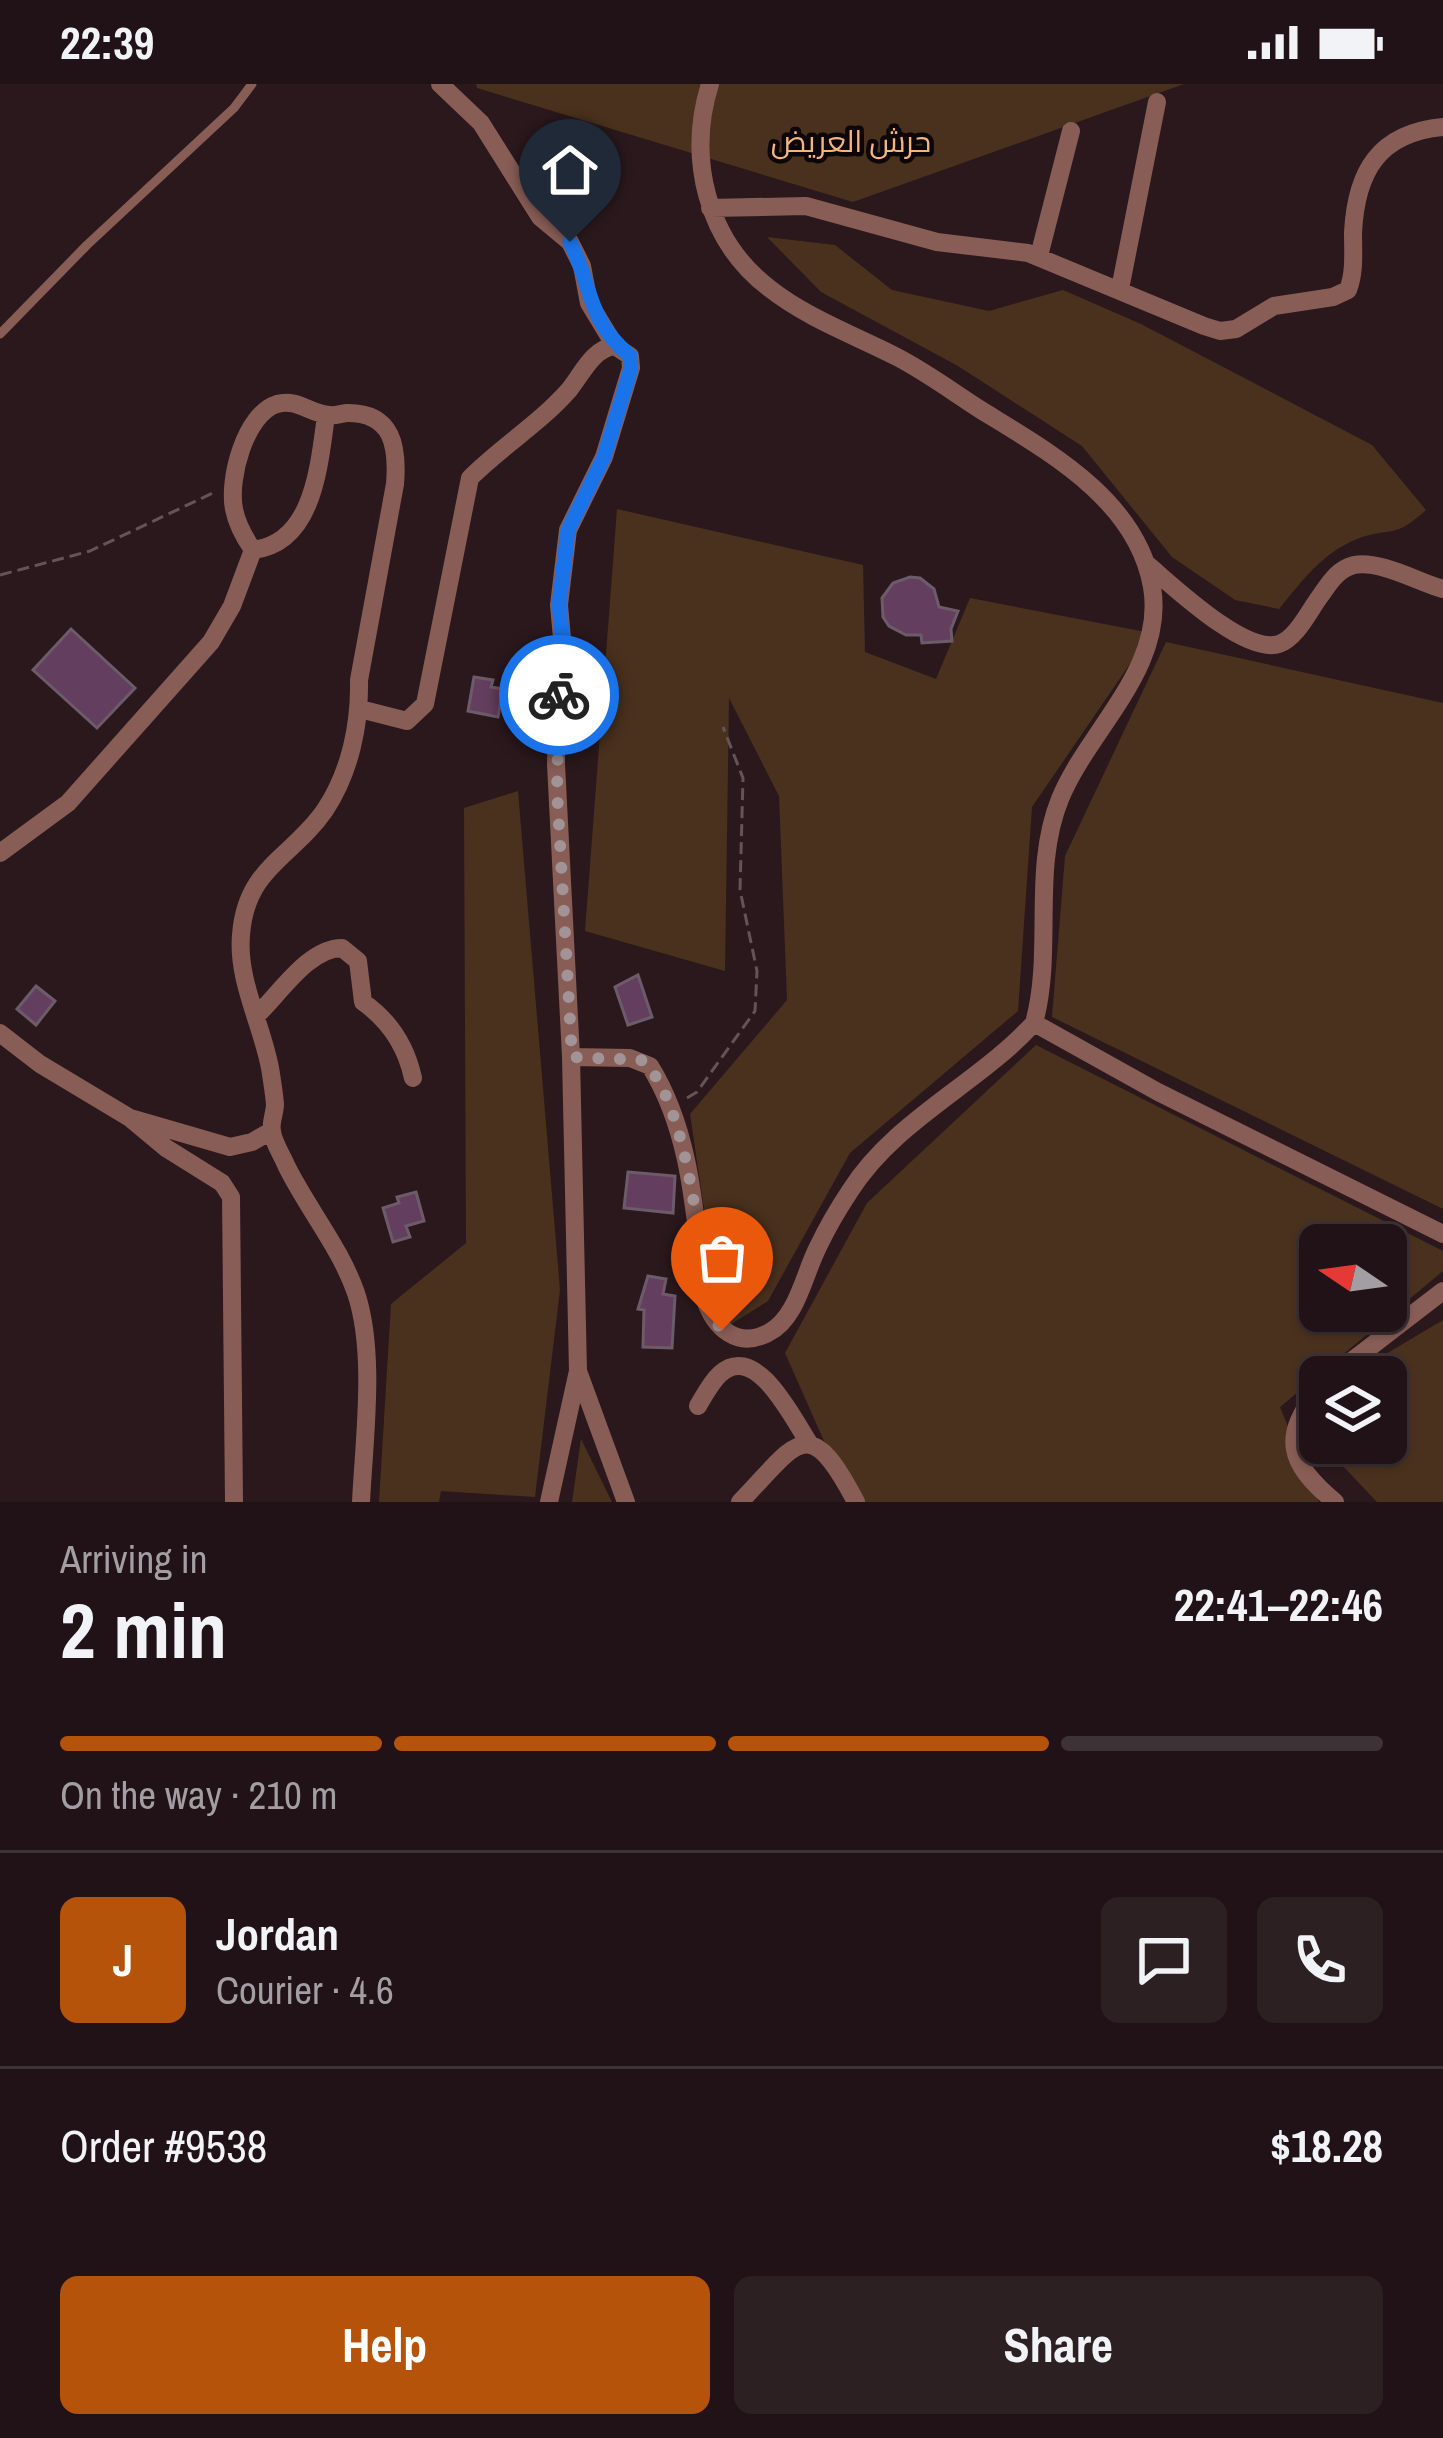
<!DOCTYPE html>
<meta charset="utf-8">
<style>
:root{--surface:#201216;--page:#2d2023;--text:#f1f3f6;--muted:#a29ea1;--line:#3d3235;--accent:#b45309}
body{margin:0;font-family:"Archivo Narrow",Cairo,sans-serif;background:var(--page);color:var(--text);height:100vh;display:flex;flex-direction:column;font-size:45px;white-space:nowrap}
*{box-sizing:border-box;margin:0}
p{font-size:39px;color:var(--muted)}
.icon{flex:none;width:66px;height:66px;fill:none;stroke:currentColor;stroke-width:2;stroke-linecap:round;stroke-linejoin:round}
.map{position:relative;height:1418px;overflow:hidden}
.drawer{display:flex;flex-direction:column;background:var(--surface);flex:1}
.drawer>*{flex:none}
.needle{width:78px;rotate:283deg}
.buttons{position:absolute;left:1299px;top:1140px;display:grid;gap:24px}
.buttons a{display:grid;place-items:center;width:108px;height:108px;border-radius:18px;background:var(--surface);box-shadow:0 3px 9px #0004,0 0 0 3px var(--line);font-size:60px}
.pin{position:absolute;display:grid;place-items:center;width:102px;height:102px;color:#fff;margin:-123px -51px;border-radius:50% 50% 50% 0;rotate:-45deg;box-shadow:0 0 12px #0007}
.pin .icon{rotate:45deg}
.courier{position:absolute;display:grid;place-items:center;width:120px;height:120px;margin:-60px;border:9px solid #1a73e8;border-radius:50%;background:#fff;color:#222;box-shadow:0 3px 15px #0007}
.summary em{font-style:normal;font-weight:700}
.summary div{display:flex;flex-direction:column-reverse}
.summary{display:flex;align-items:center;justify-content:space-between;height:204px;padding:0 60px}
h1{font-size:78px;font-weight:700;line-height:90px}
.bar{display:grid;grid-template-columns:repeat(4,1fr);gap:18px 12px;align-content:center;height:144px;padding:0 60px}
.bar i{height:15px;border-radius:9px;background:var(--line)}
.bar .current{background:var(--accent)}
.bar p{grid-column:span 4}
.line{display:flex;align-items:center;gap:30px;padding:0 60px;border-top:3px solid var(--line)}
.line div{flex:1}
.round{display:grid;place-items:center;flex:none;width:126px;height:126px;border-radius:18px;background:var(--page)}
.cta{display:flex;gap:24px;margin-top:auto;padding:24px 60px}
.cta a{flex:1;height:138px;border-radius:18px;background:var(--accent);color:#fff;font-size:48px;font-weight:700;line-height:138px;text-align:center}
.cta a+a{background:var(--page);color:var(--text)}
.status{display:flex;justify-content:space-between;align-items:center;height:84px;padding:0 60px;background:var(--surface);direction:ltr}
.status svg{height:33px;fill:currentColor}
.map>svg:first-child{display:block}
</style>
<div class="status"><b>22:39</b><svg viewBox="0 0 49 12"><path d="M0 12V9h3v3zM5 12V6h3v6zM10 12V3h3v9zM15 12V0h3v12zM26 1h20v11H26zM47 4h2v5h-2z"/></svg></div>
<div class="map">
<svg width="1443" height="1418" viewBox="0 0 1443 1418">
<rect width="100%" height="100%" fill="#2a181d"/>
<!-- green -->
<path fill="#4a311d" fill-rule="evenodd" d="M476,0H1184L853,118L477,4Z
M767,153L835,161L892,206L989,227L1063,206L1141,240L1372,361L1426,426C1393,456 1393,442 1357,455C1322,469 1302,497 1279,525L1235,516L1172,473L1082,362L958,282L821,208Z
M617,425L863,481L865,568L936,595L970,514L1151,549L1032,723L1018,927L850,1069L768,1217L722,1246L690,1030L787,916L779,712L729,614L725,887L585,847Z
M1166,558L1443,619V1125L1052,933L1065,772Z
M518,707L560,1206L535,1413L441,1407L439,1418H379L391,1220L466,1159L464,724Z
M1036,961L1443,1167V1187L1280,1323L1319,1418H851L785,1269L867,1119ZM1320,1161H1386V1227H1320Z
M1443,1236V1418H1377L1321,1359H1386V1293H1361L1369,1280Z
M581,1355L612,1418H572Z"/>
<!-- building -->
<path fill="#643e5e" stroke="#6c5b69" stroke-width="3" d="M910,493L920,494L934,505L939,523L958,527L951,545L952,557L922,559L921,551H906L889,542L883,533L882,514L893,499Z
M71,545L135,604L97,644L33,586Z
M474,593L493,596L491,603L503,605L498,633L468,627Z
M638,891L652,933L628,941L615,903Z
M36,902L55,917L36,941L17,925Z
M628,1088L675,1092L673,1129L624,1124Z
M416,1108L424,1137L406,1142L410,1153L393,1158L383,1124L399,1119L397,1113Z
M648,1192L666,1195L663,1210L675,1212L672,1264L643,1263L644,1226L638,1225Z"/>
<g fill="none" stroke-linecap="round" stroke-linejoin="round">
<!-- path -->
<path stroke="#645358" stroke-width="3" stroke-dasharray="12 6" stroke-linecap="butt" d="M0,491L90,467L217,407
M687,1014L697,1008L755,927L757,887L740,806L743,694L723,643"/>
<!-- service -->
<path stroke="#885d55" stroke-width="9" d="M0,250L87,161L234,24L252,0"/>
<!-- minor -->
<path stroke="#885d55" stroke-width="18" d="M440,0L481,39L540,133L570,158L582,182L589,219L615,262L630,272L631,284L604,373L568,446L559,521L564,576L557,632L556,680L571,973L578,1287L549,1418
M710,124L806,122L937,158L1028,169L1204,242L1220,247L1236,245L1274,222L1333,213L1348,206C1355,188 1353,168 1353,149C1356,87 1379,49 1443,43
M1039,172L1071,47
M1120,205L1157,18
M253,466C244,453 237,441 234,425C228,395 245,330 277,320C298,314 311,331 330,331C336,332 342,329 348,329C393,329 398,363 395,400L359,596C360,641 350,688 325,726C292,774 246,783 241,851C237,896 262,941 270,984C272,996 274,1009 275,1020C275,1029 270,1039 272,1047C273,1058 282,1071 286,1081C307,1124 340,1163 356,1209C376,1269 364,1355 361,1418
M1148,481C1173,502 1245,571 1279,560C1297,554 1310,525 1321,511C1330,498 1338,485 1354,481C1380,476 1418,498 1443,505
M360,625L407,637L425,620L470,394C502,362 539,340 569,306C582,290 593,264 615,262
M0,769L68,719L211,558L232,522L253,466C314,459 319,381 326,332
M256,932C279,911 308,864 342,864L358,877L363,918C390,937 406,962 413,994
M1034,939L1158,1008L1443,1150
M0,949L40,980L130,1034L230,1063L252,1058L271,1047
M571,973L630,974L650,982C693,1051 695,1138 705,1216C715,1244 737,1265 768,1249C797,1235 804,1190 818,1163C827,1144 838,1125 850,1107C895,1036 978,1000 1034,939C1054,867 1031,786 1060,715C1088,646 1166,584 1152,503C1137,416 1049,368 981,326C953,308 926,288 897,273C854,251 807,234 769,204C706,156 687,73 710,0
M130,1034L166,1064L222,1099L231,1113L234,1418
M578,1287L626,1418
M1331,1293L1443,1207
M1320,1304C1280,1353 1288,1379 1335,1418
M698,1322C704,1312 711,1298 720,1290C756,1257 793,1335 809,1359
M740,1418C798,1358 808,1326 856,1418"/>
</g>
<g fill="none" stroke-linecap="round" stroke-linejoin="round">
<!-- done -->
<path stroke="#a29397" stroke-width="12" stroke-dasharray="0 21.6" d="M559,611L557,706L572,973L641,976C676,1002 692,1103 698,1146C703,1181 698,1217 722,1246"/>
<!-- route -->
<path stroke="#1a73e8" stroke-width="15" d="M559,611L565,576L559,521L568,446L604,373L631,284L630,272C585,233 594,206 570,158"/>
</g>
<g text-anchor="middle" stroke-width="9" stroke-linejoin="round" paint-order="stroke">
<!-- park labels -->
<g font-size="30" fill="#f3b480" stroke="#0d0608">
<text x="851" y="68">حرش العريض</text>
</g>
</g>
</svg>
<div class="buttons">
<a><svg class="needle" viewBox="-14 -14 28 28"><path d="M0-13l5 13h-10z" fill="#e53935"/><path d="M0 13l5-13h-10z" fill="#a29ea1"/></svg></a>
<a><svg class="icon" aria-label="layers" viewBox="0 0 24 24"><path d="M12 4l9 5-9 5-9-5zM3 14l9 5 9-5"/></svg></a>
</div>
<div class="pin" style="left:722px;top:1246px;background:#ea580c"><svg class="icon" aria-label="bag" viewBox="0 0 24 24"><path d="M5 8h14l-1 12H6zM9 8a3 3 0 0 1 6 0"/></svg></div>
<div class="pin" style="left:570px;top:158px;background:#1f2937"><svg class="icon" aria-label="home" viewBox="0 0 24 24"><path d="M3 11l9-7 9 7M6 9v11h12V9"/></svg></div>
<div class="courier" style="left:559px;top:611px"><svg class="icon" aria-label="bike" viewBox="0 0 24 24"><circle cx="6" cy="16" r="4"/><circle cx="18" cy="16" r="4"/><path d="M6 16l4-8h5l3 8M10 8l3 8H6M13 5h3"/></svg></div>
</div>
<section class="drawer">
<div class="summary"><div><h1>2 min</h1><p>Arriving in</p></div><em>22:41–22:46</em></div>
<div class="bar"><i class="current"></i><i class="current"></i><i class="current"></i><i></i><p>On the way · 210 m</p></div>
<div class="line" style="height:216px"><b class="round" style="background:var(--accent);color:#fff">J</b><div><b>Jordan</b><p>Courier · 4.6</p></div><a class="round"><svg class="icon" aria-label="chat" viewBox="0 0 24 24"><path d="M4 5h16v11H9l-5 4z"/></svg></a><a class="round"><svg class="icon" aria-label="phone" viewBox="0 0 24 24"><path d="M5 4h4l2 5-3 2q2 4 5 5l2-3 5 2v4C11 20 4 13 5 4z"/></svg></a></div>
<div class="line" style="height:156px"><div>Order #9538</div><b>$18.28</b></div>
<div class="cta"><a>Help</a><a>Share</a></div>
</section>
